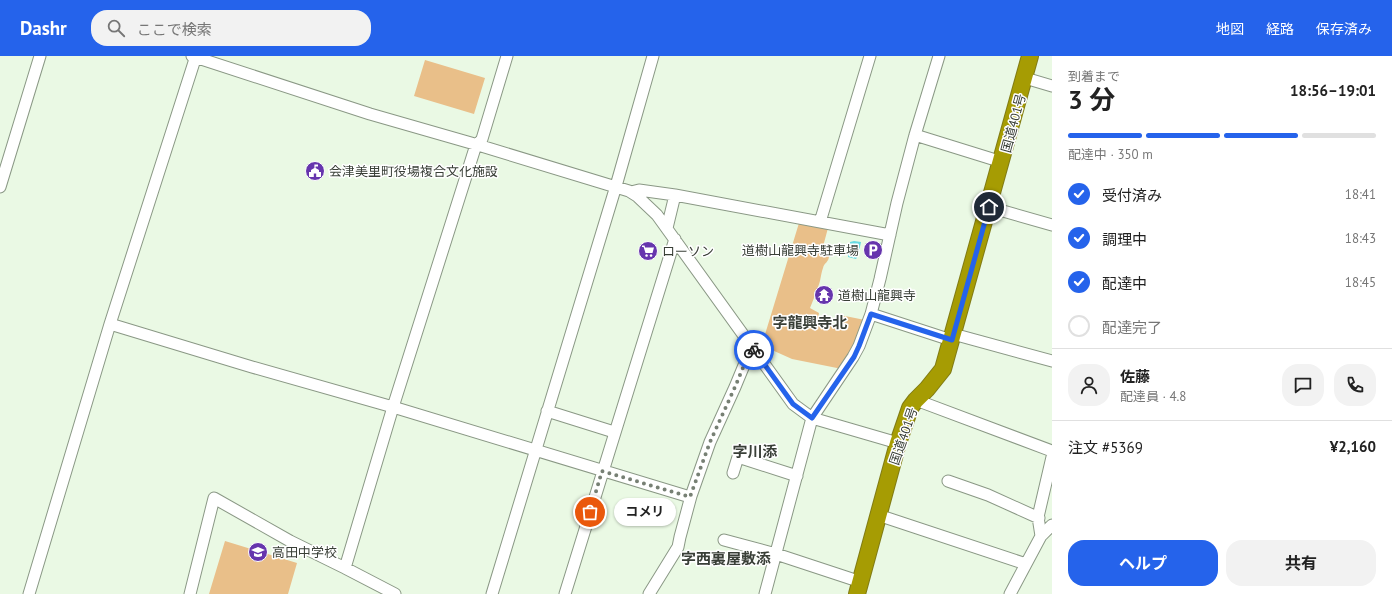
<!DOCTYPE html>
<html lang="ja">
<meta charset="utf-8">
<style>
:root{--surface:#fff;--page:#f2f2f2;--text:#222;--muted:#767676;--line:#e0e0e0;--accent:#2563eb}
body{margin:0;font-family:"PT Sans","Noto Sans JP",sans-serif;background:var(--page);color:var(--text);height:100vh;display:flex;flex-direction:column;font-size:15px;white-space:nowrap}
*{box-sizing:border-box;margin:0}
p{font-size:13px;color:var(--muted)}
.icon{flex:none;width:22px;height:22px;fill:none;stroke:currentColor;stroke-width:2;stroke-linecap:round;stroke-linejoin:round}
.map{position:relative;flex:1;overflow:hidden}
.panel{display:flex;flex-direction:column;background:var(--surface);width:340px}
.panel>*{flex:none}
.pin{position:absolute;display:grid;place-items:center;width:34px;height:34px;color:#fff;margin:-17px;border:2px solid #fff;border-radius:50%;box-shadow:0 1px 4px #0007}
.courier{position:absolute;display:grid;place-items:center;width:40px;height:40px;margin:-20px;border:3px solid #2563eb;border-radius:50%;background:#fff;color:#222;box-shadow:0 1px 5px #0007}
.bubble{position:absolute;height:28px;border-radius:14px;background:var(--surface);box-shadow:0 1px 3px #0004;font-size:13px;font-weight:700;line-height:28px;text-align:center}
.overview em{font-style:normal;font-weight:700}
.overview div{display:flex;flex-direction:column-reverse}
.overview{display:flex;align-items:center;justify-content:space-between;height:68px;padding:0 16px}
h1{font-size:26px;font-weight:700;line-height:30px}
.bar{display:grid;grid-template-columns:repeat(4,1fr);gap:6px 4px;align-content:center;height:48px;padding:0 16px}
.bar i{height:5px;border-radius:3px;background:var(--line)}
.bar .current{background:var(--accent)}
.bar p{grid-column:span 4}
.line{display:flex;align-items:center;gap:10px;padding:0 16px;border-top:1px solid var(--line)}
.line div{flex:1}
.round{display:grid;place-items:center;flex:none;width:42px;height:42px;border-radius:16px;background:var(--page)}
ol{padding:0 16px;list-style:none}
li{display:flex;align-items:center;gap:12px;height:44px}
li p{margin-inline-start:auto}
li .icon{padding:4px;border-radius:50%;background:var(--accent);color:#fff;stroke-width:4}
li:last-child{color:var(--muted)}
li i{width:22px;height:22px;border:2px solid var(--line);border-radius:50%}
.cta{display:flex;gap:8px;margin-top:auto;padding:8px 16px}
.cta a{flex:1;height:46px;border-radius:16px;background:var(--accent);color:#fff;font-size:16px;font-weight:700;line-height:46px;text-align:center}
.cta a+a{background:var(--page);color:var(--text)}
header{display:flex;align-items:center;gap:24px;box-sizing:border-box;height:56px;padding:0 20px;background:var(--accent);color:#fff}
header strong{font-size:19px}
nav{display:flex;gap:22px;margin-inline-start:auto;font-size:14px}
.search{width:280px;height:36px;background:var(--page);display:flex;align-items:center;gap:10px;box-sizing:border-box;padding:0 14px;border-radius:16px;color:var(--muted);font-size:15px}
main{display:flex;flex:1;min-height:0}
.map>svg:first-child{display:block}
</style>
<header>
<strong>Dashr</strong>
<div class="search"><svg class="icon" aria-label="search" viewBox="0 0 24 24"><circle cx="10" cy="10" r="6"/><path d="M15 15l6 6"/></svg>ここで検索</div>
<nav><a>地図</a><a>経路</a><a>保存済み</a></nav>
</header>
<main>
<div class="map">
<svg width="1052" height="538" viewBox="0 0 1052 538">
<rect width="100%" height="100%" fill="#eaf9e4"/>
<!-- green -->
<path fill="#e9bf89" d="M425,4L485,22L474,58L414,40Z
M799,167L828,172L821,198L829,200C829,206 824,207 823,212C820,220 821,230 814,237V242L810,252L819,257L817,267L835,271L838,261L845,260L865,264L853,294L842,313L792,303L763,290V285Z
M225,485L297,507L288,538H209Z"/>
<!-- water -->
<path fill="#67dae2" d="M854,185L861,186L858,200L856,203L848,201L850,186Z"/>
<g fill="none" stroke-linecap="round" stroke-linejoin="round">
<!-- minor casing -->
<g stroke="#8a9885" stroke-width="13">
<path id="minor" d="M192,0L370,58L478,89L629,135L637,140L657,159L793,348L812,362L898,387
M1025,22L1052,30
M915,79L1002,106
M0,131L40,0
M631,136L639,134L675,139L890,179
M989,151L1052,169
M820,166L870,0
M667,172L675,139
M871,258L951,284
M110,268L252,311L393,351L690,441
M953,278L1052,305
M916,344L1052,395
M547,355L614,376
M733,417L738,401L797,420
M948,425L988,439L1039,462
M878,459L1026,508
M1041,480L1052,469
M724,484L776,498L861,526
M345,512L393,351L475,92L482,83L507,0
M29,538L110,268L196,0
M190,538L214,442L290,485L345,512L395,538
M492,538L616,130L653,0
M565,538L675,183
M649,538L678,491L680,481L691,440L710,386L735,331L752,290
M765,538L812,362L853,301L859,290L871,258L880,223L897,147L915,79L939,0
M1010,538L1041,480L1038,461L1052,401"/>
</g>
<!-- highway casing -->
<g stroke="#807b15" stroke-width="18">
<path id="highway" d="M857,538L898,387L910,352L916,344L927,333L943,313L1030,0"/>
</g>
<!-- minor -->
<use href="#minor" stroke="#fff" stroke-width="11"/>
<!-- highway -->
<use href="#highway" stroke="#a69c03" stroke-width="16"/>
</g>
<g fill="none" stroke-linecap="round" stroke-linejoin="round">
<!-- done -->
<path stroke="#778074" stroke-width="4" stroke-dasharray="0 7.2" d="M590,456L602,415L690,441L710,386L735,331L752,290L754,294"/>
<!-- route -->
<path stroke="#2563eb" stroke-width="5" d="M754,294L793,348L812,362L854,301L859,290L871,258L952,284L989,151"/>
</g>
<!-- icons -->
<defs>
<g id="civic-disc" transform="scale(1)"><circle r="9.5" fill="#6635ad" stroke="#fff"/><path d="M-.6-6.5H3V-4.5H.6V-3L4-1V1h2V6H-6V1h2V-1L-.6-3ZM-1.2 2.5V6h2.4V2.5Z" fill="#fff"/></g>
<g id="parking-disc" transform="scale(1)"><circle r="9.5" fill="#6635ad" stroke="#fff"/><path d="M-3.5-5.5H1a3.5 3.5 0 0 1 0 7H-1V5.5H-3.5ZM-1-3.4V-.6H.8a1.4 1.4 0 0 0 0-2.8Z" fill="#fff"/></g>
<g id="supermarket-disc" transform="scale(1)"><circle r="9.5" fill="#6635ad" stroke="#fff"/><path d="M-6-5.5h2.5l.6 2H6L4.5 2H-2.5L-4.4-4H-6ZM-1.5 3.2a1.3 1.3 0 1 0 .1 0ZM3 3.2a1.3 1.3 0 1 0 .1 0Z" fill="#fff"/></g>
<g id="temple-disc" transform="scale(1)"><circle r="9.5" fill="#6635ad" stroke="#fff"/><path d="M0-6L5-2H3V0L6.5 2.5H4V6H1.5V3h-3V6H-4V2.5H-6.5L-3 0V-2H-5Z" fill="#fff"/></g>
<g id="school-disc" transform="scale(1)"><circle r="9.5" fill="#6635ad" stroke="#fff"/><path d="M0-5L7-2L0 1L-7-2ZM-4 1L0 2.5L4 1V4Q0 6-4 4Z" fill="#fff"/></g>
</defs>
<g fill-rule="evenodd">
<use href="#civic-disc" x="315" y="115"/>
<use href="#parking-disc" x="873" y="194"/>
<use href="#supermarket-disc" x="648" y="195"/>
<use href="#temple-disc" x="824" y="239"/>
<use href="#school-disc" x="258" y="496"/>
</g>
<g text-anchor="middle" stroke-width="3" stroke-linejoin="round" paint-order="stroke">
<!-- street labels -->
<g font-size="13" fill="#393f37" stroke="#fff">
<text transform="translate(1013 67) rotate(-75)" y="5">国道401号</text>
<text transform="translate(903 380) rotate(-71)" y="5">国道401号</text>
</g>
<!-- poi labels -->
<g font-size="13" fill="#393f37" stroke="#fff" text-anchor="start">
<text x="329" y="120">会津美里町役場複合文化施設</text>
<text x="859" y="199" text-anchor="end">道樹山龍興寺駐車場</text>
<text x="662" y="200">ローソン</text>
<text x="838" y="244">道樹山龍興寺</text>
<text x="272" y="501">高田中学校</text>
</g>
<!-- quarter labels -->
<g font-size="15" font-weight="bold" fill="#393f37" stroke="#fff">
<text x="810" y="272">字龍興寺北</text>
<text x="755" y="401">字川添</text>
<text x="726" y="508">字西裏屋敷添</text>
</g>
</g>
</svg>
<div class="pin" style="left:590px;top:456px;background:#ea580c"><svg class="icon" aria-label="bag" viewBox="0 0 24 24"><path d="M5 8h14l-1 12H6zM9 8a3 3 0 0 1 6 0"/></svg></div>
<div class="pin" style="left:989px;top:151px;background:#1f2937"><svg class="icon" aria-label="home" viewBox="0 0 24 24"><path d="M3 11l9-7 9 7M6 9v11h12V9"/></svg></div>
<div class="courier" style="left:754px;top:294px"><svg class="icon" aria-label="bike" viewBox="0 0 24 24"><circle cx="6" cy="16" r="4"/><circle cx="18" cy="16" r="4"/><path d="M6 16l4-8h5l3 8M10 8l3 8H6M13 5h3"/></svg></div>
<div class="bubble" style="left:614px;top:442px;width:62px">コメリ</div>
</div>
<section class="panel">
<div class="overview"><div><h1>3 分</h1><p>到着まで</p></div><em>18:56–19:01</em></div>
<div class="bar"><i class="current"></i><i class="current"></i><i class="current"></i><i></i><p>配達中 · 350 m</p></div>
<ol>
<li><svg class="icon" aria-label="check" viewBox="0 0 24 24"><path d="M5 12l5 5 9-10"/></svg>受付済み<p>18:41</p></li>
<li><svg class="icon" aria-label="check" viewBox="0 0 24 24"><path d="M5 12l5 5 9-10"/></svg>調理中<p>18:43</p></li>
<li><svg class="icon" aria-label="check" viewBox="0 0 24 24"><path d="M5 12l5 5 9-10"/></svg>配達中<p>18:45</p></li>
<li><i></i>配達完了</li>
</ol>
<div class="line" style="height:72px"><a class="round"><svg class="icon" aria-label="person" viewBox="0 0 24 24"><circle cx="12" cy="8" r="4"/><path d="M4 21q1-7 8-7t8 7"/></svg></a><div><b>佐藤</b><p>配達員 · 4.8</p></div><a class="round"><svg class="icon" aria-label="chat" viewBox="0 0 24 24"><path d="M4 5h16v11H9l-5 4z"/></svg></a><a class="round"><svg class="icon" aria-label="phone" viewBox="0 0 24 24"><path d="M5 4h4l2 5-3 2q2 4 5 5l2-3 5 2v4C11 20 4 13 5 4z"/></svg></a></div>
<div class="line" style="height:52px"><div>注文 #5369</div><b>¥2,160</b></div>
<div class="cta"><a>ヘルプ</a><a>共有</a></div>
</section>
</main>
